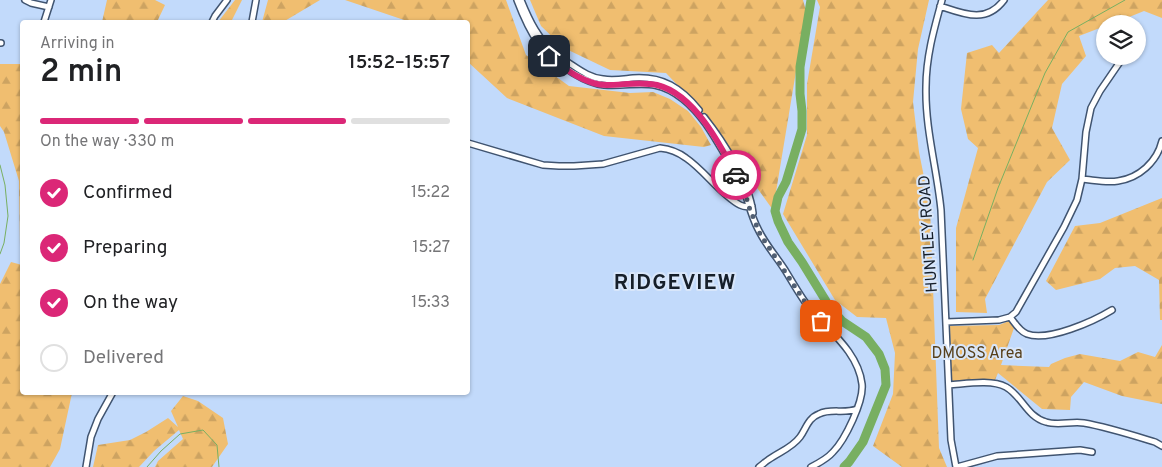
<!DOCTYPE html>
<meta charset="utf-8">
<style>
:root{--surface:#fff;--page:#f2f2f2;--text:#202124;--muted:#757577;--line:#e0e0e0;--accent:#db2777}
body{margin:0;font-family:Overpass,sans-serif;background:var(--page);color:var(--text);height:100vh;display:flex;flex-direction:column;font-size:19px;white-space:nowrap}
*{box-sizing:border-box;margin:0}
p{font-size:16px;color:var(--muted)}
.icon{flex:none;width:28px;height:28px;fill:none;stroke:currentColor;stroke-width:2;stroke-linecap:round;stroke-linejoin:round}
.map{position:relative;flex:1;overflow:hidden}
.side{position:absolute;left:20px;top:20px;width:450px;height:375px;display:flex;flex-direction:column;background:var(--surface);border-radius:5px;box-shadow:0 1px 4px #0004}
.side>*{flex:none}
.fabs{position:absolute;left:1096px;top:15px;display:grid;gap:10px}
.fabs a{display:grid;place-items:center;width:50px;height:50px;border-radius:50%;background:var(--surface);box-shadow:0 1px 4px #0004;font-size:25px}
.pin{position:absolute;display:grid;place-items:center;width:42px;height:42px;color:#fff;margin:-21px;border-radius:10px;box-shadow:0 2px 8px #0006}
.courier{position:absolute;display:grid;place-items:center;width:50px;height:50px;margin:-25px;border:4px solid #db2777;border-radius:50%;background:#fff;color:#222;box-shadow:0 1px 6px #0007}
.overview em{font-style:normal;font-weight:600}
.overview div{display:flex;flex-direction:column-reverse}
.overview{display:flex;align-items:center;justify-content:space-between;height:85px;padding:0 20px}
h1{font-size:32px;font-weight:600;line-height:38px}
.bar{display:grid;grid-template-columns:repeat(4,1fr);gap:8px 5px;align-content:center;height:60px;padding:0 20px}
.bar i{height:6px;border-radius:4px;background:var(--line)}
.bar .active{background:var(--accent)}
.bar p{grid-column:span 4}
ol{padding:0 20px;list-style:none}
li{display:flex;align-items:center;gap:15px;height:55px}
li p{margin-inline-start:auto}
li .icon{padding:5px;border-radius:50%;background:var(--accent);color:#fff;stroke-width:4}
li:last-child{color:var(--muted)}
li i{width:28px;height:28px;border:2px solid var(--line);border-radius:50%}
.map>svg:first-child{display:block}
</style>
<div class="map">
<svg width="1162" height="467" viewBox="0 0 1162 467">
<defs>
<pattern id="forest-firs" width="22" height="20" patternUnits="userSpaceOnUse" patternTransform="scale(1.25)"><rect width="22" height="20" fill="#f0be70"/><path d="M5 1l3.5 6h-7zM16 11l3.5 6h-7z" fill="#cda361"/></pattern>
</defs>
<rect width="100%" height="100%" fill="#c2dafb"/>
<!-- forest -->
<path fill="url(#forest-firs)" d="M107,0H155L165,5L157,22H102Z
M235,0H242L231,22H218Z
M268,0H320L283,22H262Z
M345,0H506L526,55L569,86L630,93L653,92L670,99L688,111L701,127L711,145L704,147L604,136L507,98L468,62V22H410Z
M530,0H803L806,11L773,210L702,111L666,73L610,70L564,48L541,26Z
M817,0H929L918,49L913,102L919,152L930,207L939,448L947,467H902L873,446L893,394L895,353L886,318L857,317L835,300L783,214L807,135V84L820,7Z
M1048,0H1162V18L1144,11L1112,24H1105V26L1079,36L1086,56L1062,84L1052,128L1070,160L1047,182L985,299L987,313L956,312V228L978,148L968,139L961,109L967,53L992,45L999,53Z
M0,64H22V249L20,248L19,181L4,132L0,126Z
M1162,198V320H1160L1159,280L1135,266L1115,268L1100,279L1056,290L1046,281L1075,226L1100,223Z
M11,262L22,265V392L72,393L60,449L50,467H0V284Z
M1009,321L1014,328L1001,365L1049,367L1051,364L1065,358L1080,354L1120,361L1138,352L1155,357L1162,345V404L1122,396L1084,382L1071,397L1070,410L1042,409L998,373L995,380L951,381L950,326L999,325Z
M183,396L198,401L223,418L228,444L212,467H155L158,461L183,439L179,430L154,451L139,467H93L98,445L130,440L146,432L168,418L178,427L171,411Z"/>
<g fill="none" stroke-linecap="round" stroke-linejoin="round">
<!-- stream -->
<path stroke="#78af61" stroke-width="1" d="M0,165L5,185L8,216L4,243L0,254
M973,260L998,188L1045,73L1068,32L1125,0
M147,467L161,451L180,434L203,430L217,445L219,467"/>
<!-- river -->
<path stroke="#78af61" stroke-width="9" d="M811,0L800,67V94L802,111V129L786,182L778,197L775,211L778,221L788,242L802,262L829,306L842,321L866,337L879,354L885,369L886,385L863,442L849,462L844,467"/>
<!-- minor casing -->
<g stroke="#405470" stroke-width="8">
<path id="minor" d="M25,0L31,3L49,7
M517,0C530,34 541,54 573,73C583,79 593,84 604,85C637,87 654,76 683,99C703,115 715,138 728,160C734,171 740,182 745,193C749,205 752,218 758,229C765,244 776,256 785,270C791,280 798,292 805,302C824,327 858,350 862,384C864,401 845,440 833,452C827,459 819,463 811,467
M521,0C529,20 539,41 556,54C561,58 566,61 572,65C581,71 591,78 603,79C613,81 623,79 633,78C663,76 681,88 699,110
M942,0C934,29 926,57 926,87C925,129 937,169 941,210L951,440L956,467
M940,6C964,14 986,24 1004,0
M44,22L51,0
M212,22L215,16L227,0
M252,22L256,0
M0,43H1
M704,117C724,142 749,182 753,213
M468,143L543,165L559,166H574L603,164L660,148C670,149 678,152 686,158C704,170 722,196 740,205C744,207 748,207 752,206
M1082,179C1094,180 1106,183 1118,181C1139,178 1157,162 1162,141
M1010,317C1015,323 1019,331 1027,334C1048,342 1094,321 1112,310
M946,322L999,320L1010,317L1016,312L1064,227L1077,200L1082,179L1086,132L1091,108L1100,91L1124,56
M949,385C965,384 991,379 1006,387C1022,396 1027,417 1046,422C1058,426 1071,421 1084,423C1107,427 1132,435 1155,442L1162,446
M86,467L91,437L98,419L113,392
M759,467C762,465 765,462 768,460C779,452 792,448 800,437C806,429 808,418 819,414C831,408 844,414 857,409
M957,467L997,456L1080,450L1092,452"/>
</g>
<!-- minor -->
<use href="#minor" stroke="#fff" stroke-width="5"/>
</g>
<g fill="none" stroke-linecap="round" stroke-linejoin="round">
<!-- done -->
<path stroke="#526073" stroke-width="5" stroke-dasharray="0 9" d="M736,175L745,193L749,207L760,234L805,302L821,321"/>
<!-- route -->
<path stroke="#db2777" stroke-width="6" d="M549,56C565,69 585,85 607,85C623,85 641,81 657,85C694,94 720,144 736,175"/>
</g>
<g text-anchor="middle" stroke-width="4" stroke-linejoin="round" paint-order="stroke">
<!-- street labels -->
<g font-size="16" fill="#161f2a" stroke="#d8e6fa">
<text transform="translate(927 234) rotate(-94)" y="6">HUNTLEY ROAD</text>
</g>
<!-- park labels -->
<g font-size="16" fill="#563f1a" stroke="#d8e6fa">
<text x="977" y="358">DMOSS Area</text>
</g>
<!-- district labels -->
<g font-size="21" font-weight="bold" letter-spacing="1" fill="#161f2a" stroke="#d8e6fa">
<text x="675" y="289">RIDGEVIEW</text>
</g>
</g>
</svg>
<div class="fabs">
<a><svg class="icon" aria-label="layers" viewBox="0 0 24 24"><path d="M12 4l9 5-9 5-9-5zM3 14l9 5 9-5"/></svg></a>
</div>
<div class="pin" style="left:821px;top:321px;background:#ea580c"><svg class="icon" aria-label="bag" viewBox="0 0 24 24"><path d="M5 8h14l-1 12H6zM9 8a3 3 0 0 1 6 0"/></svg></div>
<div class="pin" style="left:549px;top:56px;background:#1f2937"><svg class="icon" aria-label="home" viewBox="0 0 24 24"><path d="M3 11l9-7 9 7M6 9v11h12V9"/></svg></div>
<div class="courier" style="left:736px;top:175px"><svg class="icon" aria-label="car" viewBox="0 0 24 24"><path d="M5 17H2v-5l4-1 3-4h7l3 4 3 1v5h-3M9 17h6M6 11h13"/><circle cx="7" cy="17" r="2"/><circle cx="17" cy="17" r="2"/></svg></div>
<section class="side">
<div class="overview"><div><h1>2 min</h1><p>Arriving in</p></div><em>15:52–15:57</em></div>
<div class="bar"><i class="active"></i><i class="active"></i><i class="active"></i><i></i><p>On the way · 330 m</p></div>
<ol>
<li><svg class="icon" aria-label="check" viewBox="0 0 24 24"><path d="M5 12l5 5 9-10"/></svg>Confirmed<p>15:22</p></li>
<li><svg class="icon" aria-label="check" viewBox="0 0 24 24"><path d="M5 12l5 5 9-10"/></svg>Preparing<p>15:27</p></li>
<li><svg class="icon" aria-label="check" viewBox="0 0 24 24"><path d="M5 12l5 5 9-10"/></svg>On the way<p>15:33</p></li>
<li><i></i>Delivered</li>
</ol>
</section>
</div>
